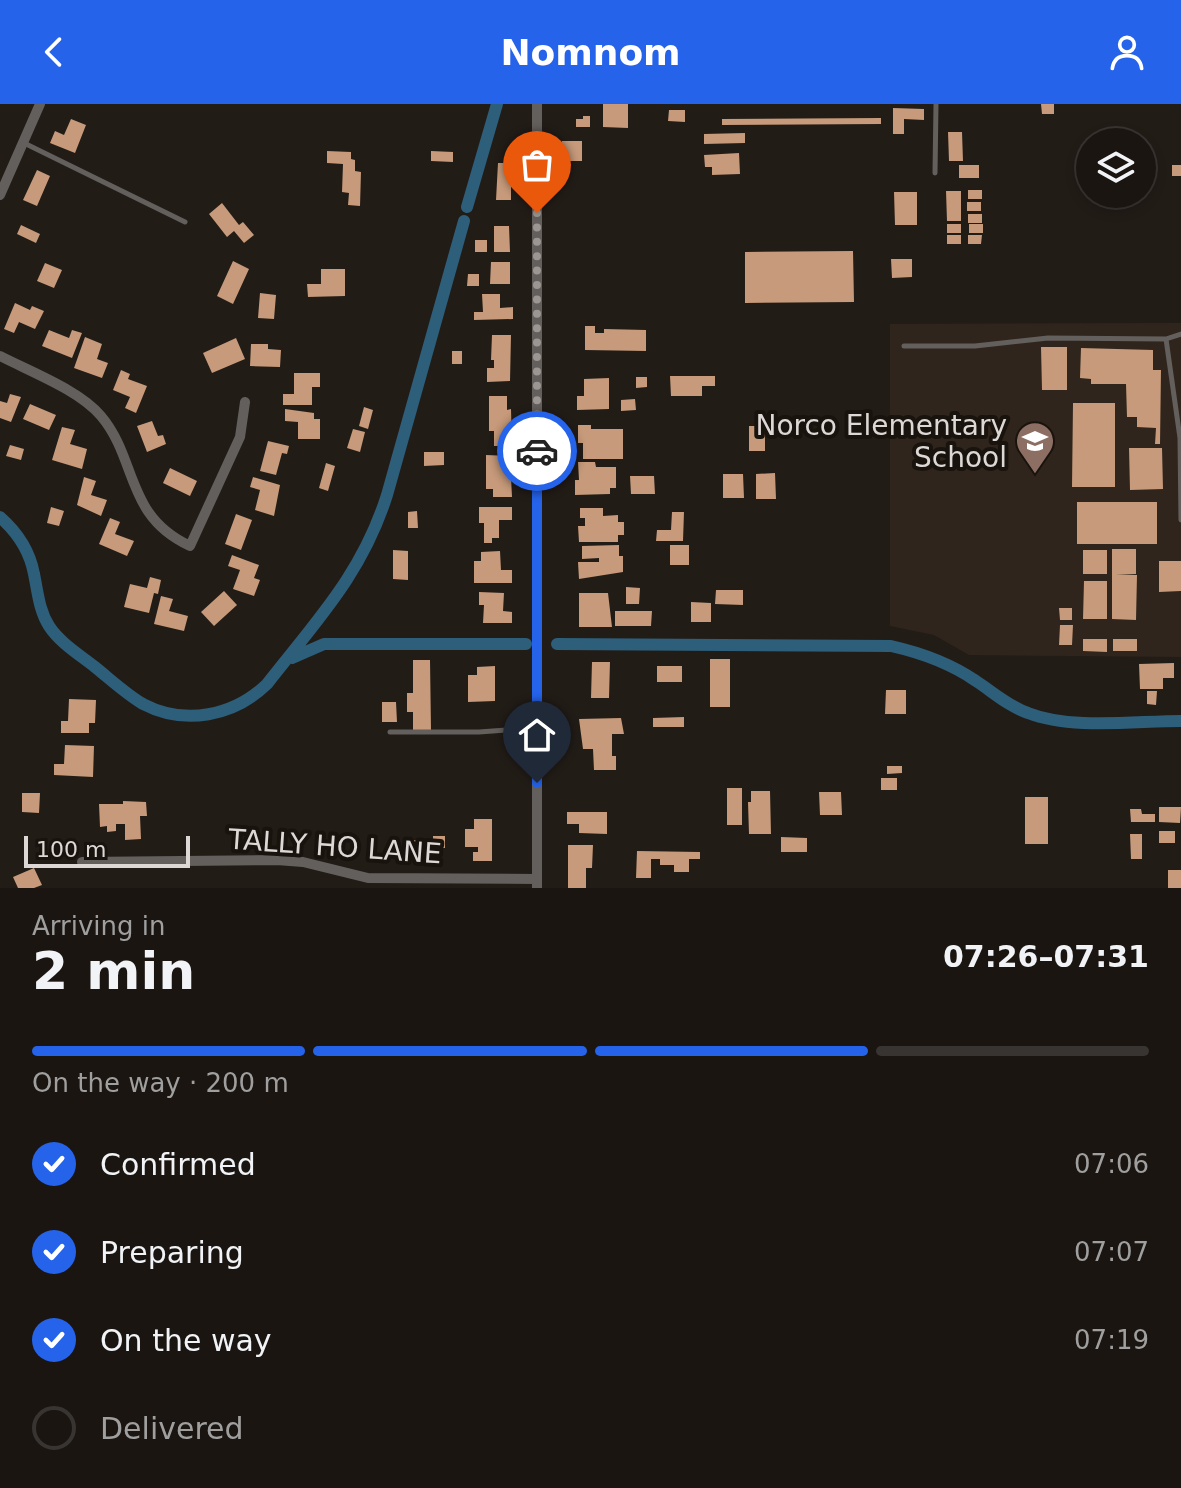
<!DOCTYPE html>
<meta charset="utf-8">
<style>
:root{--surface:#1a1511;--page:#231e1a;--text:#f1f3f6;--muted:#9f9f9f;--line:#383431;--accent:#2563eb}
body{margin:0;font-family:"DejaVu Sans",sans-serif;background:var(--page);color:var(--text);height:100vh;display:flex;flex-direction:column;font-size:30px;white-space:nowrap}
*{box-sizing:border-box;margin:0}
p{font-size:26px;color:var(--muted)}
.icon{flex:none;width:44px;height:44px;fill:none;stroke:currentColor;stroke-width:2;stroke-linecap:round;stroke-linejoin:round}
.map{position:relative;height:784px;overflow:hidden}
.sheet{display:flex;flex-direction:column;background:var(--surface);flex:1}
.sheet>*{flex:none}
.controls{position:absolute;left:1076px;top:24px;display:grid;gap:16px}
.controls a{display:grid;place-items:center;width:80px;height:80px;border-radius:50%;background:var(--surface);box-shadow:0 4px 12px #0003,0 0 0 2px var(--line);font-size:40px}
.scale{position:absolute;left:24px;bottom:20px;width:166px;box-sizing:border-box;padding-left:8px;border:4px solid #ddd8d5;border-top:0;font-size:22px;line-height:28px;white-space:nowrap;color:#ddd8d5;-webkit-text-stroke:6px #19130e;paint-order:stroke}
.pin{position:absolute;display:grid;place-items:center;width:68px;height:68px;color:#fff;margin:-82px -34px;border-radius:50% 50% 50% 0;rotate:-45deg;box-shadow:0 0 8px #0007}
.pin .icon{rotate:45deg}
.courier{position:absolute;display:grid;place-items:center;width:80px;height:80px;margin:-40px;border:6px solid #2563eb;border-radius:50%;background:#fff;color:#222;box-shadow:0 2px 10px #0007}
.head em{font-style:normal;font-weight:700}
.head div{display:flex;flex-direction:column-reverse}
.head{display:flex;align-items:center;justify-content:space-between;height:136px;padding:0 32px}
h1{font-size:52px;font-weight:700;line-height:60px}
.bar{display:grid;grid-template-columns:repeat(4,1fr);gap:12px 8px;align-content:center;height:96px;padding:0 32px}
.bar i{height:10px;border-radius:6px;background:var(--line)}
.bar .selected{background:var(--accent)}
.bar p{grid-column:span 4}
ol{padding:0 32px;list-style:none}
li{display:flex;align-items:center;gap:24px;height:88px}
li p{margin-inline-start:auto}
li .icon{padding:8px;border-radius:50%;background:var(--accent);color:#fff;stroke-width:4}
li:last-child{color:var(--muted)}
li i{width:44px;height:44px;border:4px solid var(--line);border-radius:50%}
header{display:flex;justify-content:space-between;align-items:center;height:104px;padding:0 32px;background:var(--accent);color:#fff;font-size:36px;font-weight:700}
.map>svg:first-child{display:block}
</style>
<header><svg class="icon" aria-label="back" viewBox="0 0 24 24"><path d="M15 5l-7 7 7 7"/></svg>Nomnom<svg class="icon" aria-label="person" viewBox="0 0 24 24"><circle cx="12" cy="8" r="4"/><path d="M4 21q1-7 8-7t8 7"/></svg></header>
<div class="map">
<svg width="1181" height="784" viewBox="0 0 1181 784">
<rect width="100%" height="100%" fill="#221c17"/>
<!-- built -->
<path fill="#30251c" d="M1181,219V553L969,551L934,531L890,522V220Z"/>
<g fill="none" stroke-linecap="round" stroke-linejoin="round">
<!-- canal -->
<path stroke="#2d5e7a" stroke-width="12" d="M467,103L497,0
M0,413C17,428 30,448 34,470C38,489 39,506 49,522C60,539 80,551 95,563C110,575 126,590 143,600C185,622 234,612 267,580C317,516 362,470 387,391L464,117
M557,540L891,542C922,549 950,559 976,577C993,588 1008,602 1028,609C1071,626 1135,617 1181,617
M292,554L324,540H526"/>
</g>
<!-- building -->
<path fill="#c69a7a" d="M603,0H628V24L603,23Z
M1041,0H1054V10H1042Z
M893,4L924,5V16L904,15V30H893Z
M669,6H685V18L668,17Z
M583,12H590V23H576V15H583Z
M881,14V20L722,21V15Z
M71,15L86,21L75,49L50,39L55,27L64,31Z
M948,28H962L963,57H949Z
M745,29V39L704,40V30Z
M562,37H582V57H561Z
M1080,45H1090V58H1080Z
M327,47L351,48V55L355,56V67L361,68L360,102L348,101L349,89L342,88L343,60L327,59Z
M431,47L453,48V58L431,57Z
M739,49L740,70L712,71V63H705L704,51Z
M498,59H511V96H496Z
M959,61H979V74H959Z
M1172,61H1181V72H1172Z
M37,66L50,72L37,102L23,96Z
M968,86H982V95H968Z
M946,87H961V117H947Z
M894,88H917V121H895Z
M1100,90H1121V95H1100Z
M967,98H981V107H967Z
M222,99L239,121L243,118L254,131L244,139L234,127L227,133L209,110Z
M968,110H982V119H968Z
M947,120H961V129H947Z
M969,120H983V129H969Z
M21,121L40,130L36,139L17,130Z
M494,122H509L510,148H494Z
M947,131H961V140H947Z
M968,131H982L981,140H968Z
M475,136H487V148H475Z
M853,147L854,198L745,199V148Z
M891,155H912V173L892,174Z
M233,157L249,165L233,200L217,192Z
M491,158H510V180H490Z
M45,159L62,166L54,184L37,177Z
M321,165H345V192L308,193L307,180H321Z
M468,170H479V182H467Z
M260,189L276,191L274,215L258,214Z
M482,190H500V204L513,203V215L474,216V208H483Z
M15,199L30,206L32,202L44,207L35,225L19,218L14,229L4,225Z
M585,222H595V229H604V225L646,226V247L585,246Z
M49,226L69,234L72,226L82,229L72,254L42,242Z
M492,231H511L510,277L487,278V264H494V256H491Z
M85,233L102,240L97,255L108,259L102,274L74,264Z
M236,234L245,255L212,269L203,249Z
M251,240H268V245L281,246L280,263L250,262Z
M1041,243H1067V286H1042Z
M1081,244L1153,246V266H1161L1160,340H1155L1156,324L1137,323V313H1127L1126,280H1091V275L1080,274Z
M452,247H462V260H452Z
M121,266L130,270L128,275L147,282L136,309L125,304L130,293L113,286Z
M294,269H320V283H312V301H283V290H294Z
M670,272H715V282H702V292H671Z
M636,273H647V283L636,284Z
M609,274V305L577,306V292H584V275Z
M10,290L21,293L11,318L0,314V297L7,299Z
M489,292H507V306L511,305L512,342H494V327H489Z
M635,295L636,306L621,307V296Z
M1073,299H1115V383H1072Z
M30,300L56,311L49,326L23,315Z
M364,303L373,306L368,325L359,322Z
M285,305L314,309V315H320V335H298V318L285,317Z
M152,317L158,332L163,331L166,340L147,348L137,322Z
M578,321H591V325H623V355H583V339H578Z
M749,322H765V347H749Z
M62,323L75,326L70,340L87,345L82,365L52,356Z
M353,325L365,328L360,348L347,344Z
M268,337L289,342L287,350L282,349L276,371L260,367Z
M10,341L24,345L21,356L6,352Z
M1129,344H1162L1163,385L1130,386Z
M424,348H444V361L424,362Z
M486,351L510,352L512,393H493V385H486Z
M578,358H595L596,363H616V384H610V390L575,391V376H579Z
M326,359L335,362L328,387L319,384Z
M170,364L197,377L190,392L163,379Z
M775,369L776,395H756V370Z
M723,370H743L744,394H723Z
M630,372H654L655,390H631Z
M84,373L96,377L91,391L107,396L101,412L77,401Z
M253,373L280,381L274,412L255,406L260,386L250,383Z
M1077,398H1157V440H1077Z
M51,403L64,407L59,422L47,419Z
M479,403H512V416H499V434H492V439H484V419H479Z
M580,404H603V412L618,411V418H624V431H618V438H579L578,422H585V414H580Z
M417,407L418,424H408V408Z
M672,408H684L683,437H656L657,426H671Z
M236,410L252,416L241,446L225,440Z
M110,414L120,418L115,430L134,437L127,452L99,440Z
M619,441V452H623V468L579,475L578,458H599V454L582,455V442Z
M670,441H689V461H670Z
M1112,445H1136V470L1116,471H1137L1136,516L1112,515Z
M393,446L408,447V476L393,475Z
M1083,446H1107V470H1083Z
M500,447L501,466H512V479H474V457H481V448Z
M232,451L259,461L254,474L260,476L254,492L233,485L240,466L228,462Z
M1159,457H1181V487L1159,488Z
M150,473L161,476L158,490L154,489L149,509L124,503L130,480L147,484Z
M1084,477H1107V515H1083Z
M626,483L640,484L639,500H626Z
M716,486H743V501L715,500Z
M224,487L237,501L214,522L201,508Z
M479,488L504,489L503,507L512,508V519H483L484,501H479Z
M579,489H608L612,523H579Z
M161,492L173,495L169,507L188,512L184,527L154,520Z
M691,498L711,499V518H691Z
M1059,504H1072V516H1060Z
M615,507H652L651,522H615Z
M1060,521H1073L1072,541H1059Z
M1083,535H1107V548L1083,547Z
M1113,535H1137V547H1113Z
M710,555H730V603H710Z
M413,556H430L431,626H413V608H407V589H413Z
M592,558H610L609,594H591Z
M1174,559V574H1163V585H1140L1139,560Z
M495,562V597L468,598V571H477V563Z
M657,562H682V578H657Z
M886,586H906V610H885Z
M1147,587H1157L1156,601L1147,600Z
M69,595L96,596L95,619H89V629H61V617H68Z
M382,598H396L397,618H382Z
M684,613V623H653V614Z
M621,614L624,630H612V652H616V666H594L593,645H583L579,615Z
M65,641L94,642L93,673L54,671V660H64Z
M887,662H902V669L887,670Z
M881,674H897V686H881Z
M727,684H742V721H727Z
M751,687H770L771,730H749L748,698H751Z
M819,688H841L842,711H820Z
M22,689H40L39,709L22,708Z
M1025,693H1048V740H1025Z
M123,697L146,698L147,712H140L141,735L125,736V720H116V727L107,728V722L100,723L99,700H123Z
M1159,703H1181L1180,719L1159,718Z
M1130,705H1141L1142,710H1155V718H1131Z
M567,708H607V730L579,729V720H567Z
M474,715H492V757H473V748H478V743H465V725H474Z
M1159,727H1175V739H1159Z
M1130,730H1142V755H1131Z
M433,732H445V744H433Z
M781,733L807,734V748H781Z
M408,736H420L419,752H407Z
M568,741H593L592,764H586V784H568Z
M637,747L700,748V755H689V768H674V761H660V755H651V774H636Z
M34,764L42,781L34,784H18L13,773Z
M1168,766H1181V784H1168Z"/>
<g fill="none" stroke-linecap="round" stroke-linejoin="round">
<!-- service -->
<path stroke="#635f5d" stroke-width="5" d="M24,39L185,118
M935,69L936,0
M1181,230L1166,235L1180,334L1181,416
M904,242H975L1048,234L1166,235
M390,628H479L536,624"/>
<!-- minor -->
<path stroke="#635f5d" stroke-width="10" d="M537,0V784
M0,91L40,0
M0,252C31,268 79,286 101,312C138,356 125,412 190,442L240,333L245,298
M82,758L277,756L303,758L368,774L537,775"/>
</g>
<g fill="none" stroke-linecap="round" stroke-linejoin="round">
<!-- done -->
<path stroke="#9c9692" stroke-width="8" stroke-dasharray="0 14.4" d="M537,109V347"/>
<!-- route -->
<path stroke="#2563eb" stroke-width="10" d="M537,347V679"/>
</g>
<!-- icons -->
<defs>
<g id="school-pin" transform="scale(2)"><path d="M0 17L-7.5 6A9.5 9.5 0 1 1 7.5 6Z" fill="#8d6e63" stroke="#19130e"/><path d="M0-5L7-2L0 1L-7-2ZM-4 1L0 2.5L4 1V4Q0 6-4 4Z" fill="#fff"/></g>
</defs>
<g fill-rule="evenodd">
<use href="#school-pin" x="1035" y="337"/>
</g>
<g text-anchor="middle" stroke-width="8" stroke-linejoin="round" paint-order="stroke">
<!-- poi labels -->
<g font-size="28" fill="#ddd8d5" stroke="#19130e" text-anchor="end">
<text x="1007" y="331">Norco Elementary<tspan x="1007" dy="32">School</tspan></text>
</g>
<!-- street labels -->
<g font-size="28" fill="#ddd8d5" stroke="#19130e">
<text transform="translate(335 742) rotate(4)" y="10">TALLY HO LANE</text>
</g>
</g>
</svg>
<div class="controls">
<a><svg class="icon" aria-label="layers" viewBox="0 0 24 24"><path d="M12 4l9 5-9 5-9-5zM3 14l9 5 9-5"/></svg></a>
</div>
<div class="scale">100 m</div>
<div class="pin" style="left:537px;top:109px;background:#ea580c"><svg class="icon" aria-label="bag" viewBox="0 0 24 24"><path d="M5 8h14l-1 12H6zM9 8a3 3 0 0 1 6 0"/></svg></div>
<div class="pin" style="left:537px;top:679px;background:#1f2937"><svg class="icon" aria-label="home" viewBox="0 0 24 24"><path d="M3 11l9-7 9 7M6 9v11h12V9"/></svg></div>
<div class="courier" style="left:537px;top:347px"><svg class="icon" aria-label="car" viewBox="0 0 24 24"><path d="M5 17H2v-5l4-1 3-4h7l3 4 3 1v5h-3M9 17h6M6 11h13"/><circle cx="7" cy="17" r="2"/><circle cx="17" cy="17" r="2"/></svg></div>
</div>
<section class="sheet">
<div class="head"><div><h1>2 min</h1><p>Arriving in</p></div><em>07:26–07:31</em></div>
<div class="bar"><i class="selected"></i><i class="selected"></i><i class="selected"></i><i></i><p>On the way · 200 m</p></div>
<ol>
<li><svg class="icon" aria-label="check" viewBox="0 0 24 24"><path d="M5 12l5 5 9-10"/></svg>Confirmed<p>07:06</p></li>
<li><svg class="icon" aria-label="check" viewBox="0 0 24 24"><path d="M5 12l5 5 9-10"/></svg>Preparing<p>07:07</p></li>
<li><svg class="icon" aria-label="check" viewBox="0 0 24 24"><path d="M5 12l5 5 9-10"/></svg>On the way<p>07:19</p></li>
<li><i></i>Delivered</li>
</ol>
</section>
